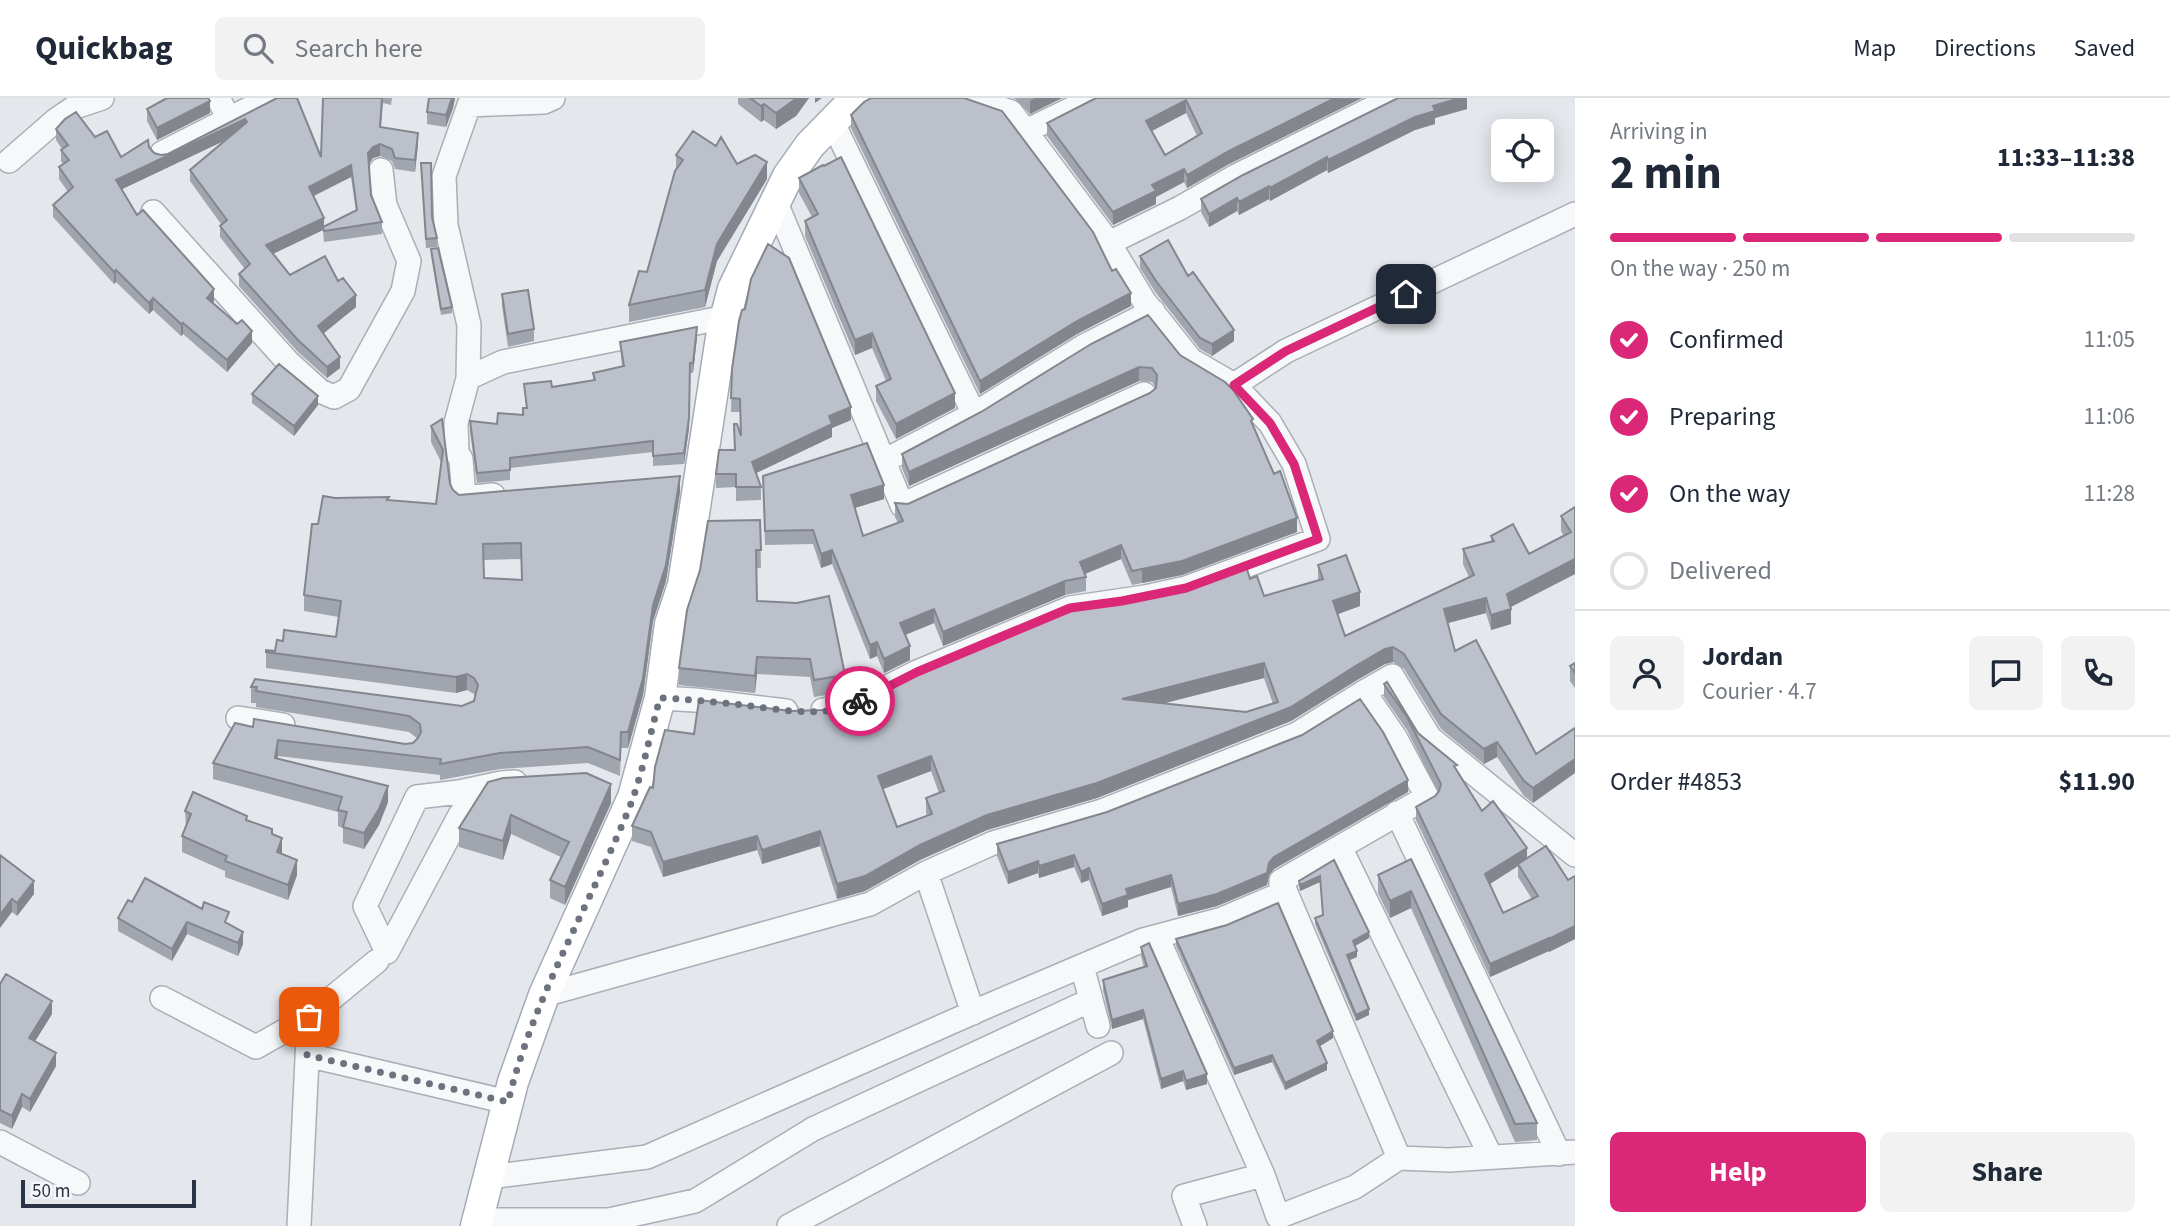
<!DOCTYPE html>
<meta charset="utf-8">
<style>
:root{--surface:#fff;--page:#f2f2f3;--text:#1f2937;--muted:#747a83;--line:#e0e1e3;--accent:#db2777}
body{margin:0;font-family:"Source Sans 3",sans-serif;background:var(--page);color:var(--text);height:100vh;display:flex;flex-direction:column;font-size:26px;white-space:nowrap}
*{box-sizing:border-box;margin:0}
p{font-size:23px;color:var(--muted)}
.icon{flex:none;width:38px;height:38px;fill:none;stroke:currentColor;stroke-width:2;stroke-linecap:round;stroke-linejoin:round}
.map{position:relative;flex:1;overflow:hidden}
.side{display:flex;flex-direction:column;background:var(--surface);width:595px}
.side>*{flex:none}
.buttons{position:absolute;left:1491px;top:21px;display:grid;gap:14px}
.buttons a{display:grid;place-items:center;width:63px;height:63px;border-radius:10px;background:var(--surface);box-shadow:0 4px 18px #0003;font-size:35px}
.scale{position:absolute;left:21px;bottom:18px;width:175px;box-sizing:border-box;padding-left:7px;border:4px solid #2b3445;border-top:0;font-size:19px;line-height:24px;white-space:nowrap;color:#2b3445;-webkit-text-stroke:5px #f4f6f9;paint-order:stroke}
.pin{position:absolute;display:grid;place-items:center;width:60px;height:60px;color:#fff;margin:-30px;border-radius:14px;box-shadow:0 4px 10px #0006}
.courier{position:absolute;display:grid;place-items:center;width:70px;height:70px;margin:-35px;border:5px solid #db2777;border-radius:50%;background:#fff;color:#222;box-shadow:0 2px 9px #0007}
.summary em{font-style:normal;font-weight:700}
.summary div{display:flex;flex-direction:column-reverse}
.summary{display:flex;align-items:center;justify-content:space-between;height:119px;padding:0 35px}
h1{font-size:46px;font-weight:700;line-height:52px}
.bar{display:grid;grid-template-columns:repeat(4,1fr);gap:10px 7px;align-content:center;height:84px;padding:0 35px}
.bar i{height:9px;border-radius:5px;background:var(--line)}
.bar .current{background:var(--accent)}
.bar p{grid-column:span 4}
.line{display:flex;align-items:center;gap:18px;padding:0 35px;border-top:2px solid var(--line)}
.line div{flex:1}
.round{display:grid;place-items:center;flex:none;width:74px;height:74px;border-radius:10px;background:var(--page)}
ol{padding:0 35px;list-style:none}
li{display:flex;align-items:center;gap:21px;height:77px}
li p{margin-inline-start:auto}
li .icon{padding:7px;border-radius:50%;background:var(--accent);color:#fff;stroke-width:4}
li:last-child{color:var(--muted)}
li i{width:38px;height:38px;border:4px solid var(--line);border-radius:50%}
.primary-button{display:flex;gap:14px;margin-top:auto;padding:14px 35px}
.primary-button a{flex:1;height:80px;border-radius:10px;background:var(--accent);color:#fff;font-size:28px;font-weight:700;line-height:80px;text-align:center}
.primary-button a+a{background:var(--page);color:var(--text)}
header{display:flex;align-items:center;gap:42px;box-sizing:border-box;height:98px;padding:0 35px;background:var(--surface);border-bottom:2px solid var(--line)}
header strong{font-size:33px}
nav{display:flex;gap:38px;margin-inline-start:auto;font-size:24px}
.search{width:490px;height:63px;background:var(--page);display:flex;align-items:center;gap:18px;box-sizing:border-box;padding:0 24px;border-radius:10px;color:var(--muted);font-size:26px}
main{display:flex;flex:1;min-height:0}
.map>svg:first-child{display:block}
</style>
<header>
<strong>Quickbag</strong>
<div class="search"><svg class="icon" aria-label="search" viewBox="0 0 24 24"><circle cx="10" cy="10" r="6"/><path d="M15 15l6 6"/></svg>Search here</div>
<nav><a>Map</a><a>Directions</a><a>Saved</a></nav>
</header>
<main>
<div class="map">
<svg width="1575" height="1128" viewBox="0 0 1575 1128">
<rect width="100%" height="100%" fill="#e4e7ec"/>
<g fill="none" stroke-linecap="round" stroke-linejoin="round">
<!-- minor casing -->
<g stroke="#a9aeb7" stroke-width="26">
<path id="minor" d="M218,0L228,19
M969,0L1011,14L1109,145L1144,203L1191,262L1234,287L1286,253L1575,116
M832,23L974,316L1084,248L1153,213
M1026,33L1094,0
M162,55L270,0
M9,63L56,22L75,9L102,0
M776,105L902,407L1144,296
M153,114L288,264L320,293L334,299L349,291L403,193L409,163L385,107L381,72
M1109,145L1180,110L1236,78L1393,0
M468,280L503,264L726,219
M884,363L974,316
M493,397L464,400L461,361L457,355L456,325L468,280L469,227L446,127L444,78L469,7L544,4L553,0
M1364,594L1392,578L1430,640L1575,757
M660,600L695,602L786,613
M823,612L852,607L917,574L1070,510L1145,499L1186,490L1318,441L1294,366L1270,325L1234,287
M238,620L283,627
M479,690L460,717L387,854L365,808L417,699L459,694L501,685L515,684
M1397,715L1559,1056
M1340,749L1491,1059
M926,775L973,915
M1281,783L1399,1060
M1157,839L1263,1077
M1082,868L1098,928
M162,900L256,949L309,919
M307,957L508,1004
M0,1044L78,1085
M489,1079L647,1059L990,907L1143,842L1222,821L1281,796V783L1427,699L1395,639L1364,594L1297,636L1102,713L993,745L926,775L870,806L544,897
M477,1122H609L695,1103L813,1031L1091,902
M299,1128L309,919L377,863
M789,1128L1111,955
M1195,1128L1184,1098L1263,1077L1278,1119L1355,1089L1399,1060L1449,1062L1575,1054"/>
</g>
<!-- major casing -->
<g stroke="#a3abb8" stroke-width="33">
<path id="major" d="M476,1128L513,984L544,897L633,699L660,600L670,526L683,487L722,233L733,191L788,78L810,47L856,0"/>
</g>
<!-- minor -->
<use href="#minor" stroke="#f7f8fa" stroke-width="23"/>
<!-- major -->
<use href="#major" stroke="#fff" stroke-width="30"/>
</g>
<!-- wall -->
<path fill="#a1a5ae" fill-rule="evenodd" d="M165,0H208L210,15L157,42L147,23V11L166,1Z
M277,0L321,59L323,0H392L391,7L383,5L381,29L418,46L415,74L395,71L392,63L380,58L373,60L369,66L371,97L382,124V136L324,144L323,132L273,156L290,177L338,183L356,209L323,235L340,270L327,280L298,254L239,188V176L245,171L220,139V128L221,126L190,83V72L225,42L122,91L137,117L214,203L213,205L252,245L227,274L183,236L181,238L153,212L149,216L116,184L114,186L53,119V107L68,94L59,81V69L63,66L61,63V52L62,51L56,42V31L95,39L121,59L149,49L154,55L161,57L168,56ZM351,79L356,113L324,129L314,98Z
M429,0H455L453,10L446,29L427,26V14Z
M738,0H809L796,18L776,31L764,22L761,24L738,6Z
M1013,0H1062L1030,16L1015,1Z
M1096,0H1362L1229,66L1187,90L1184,84L1156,99V106L1113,127L1047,38V25ZM1186,15L1197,38L1165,57L1152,33Z
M1467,0V11L1435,20V26L1415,32L1328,75L1327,72L1270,103L1269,101L1239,117L1237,113L1209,129L1201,114V101Z
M851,17L1112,173L1131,208L1077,236L980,296L851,30Z
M676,57L737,66L767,81L717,163L705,209L629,224V207L647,174L676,72Z
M421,65L437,140V149L426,150Z
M799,80L955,310L896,341L876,303V288L886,283L872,250L855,257L805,138V123L812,119L799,95Z
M431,151L452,209V215L441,217L431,157Z
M1140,158L1188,178L1234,243L1212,258L1200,251L1156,195L1140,170Z
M502,196L534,231V243L508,249L502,208Z
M697,239L693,275H690L689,330L684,366L653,368V354L510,370V382L477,385L470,333V323L497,326L523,317L526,310L524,286L552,289L593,282V275L622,269L620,244Z
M1180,257L1253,328L1297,434L1182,477L1132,487L1121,461L1085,476L1086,479V493L1065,497L943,548L934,525L905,537L910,562L884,575L877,558L870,561L832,466L821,470L813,446L765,447L763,392L884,401L855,410L863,438L898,425L895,419V405L908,406L1150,295L1156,290L1152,284L1139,283L909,388L902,370V356L981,314Z
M732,271L851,322L832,330V339L756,375L761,389V402L736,403V389L716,390V376L734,352L741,336L740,314H731Z
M252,296L318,307L294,338L252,305Z
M442,321L450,386L453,392L459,397L680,394L666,483L653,523L643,597L628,650H621L620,678L588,665L500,671L440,682V677L278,658V661L388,704L379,727L364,751L343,745V730L338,728V714L213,681V665L253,629L405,646L413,645L418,641L409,634L256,609V605H251V589L462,608L474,603V596L467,592L456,595L266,570V552L275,553L283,543L336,539L339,519L304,513V497L318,426L389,402L436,406L441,364L431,344V328ZM521,461L522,481L484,480L483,462Z
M1575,409V476L1510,509L1511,526L1491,532L1486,515L1448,525L1455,553L1536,656L1533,705L1524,698L1497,659L1484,666L1441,631L1404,571L1393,564L1385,566L1357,582L1291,623L1097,700L987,732L920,762L865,793L837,801L820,748L762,766L757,752L663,779L651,749L632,743V728L653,690L694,636L791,613L822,612L855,606L1147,498L1250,481L1264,498L1318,482V467L1360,508L1337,516L1345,538L1469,479L1463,466V451L1491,444V438L1529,456L1564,438L1561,433V418ZM1264,580L1273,606L1246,614L1163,605ZM931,673L939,695L926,700V715L927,718L897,729L883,691Z
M760,422L761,470H756L757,503L845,577V594L814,599L810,579L757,576L755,595L679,587V570Z
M1575,565V590L1570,583V568Z
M1384,586L1418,635L1457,673L1482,713L1527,760L1568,782L1575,778V841L1549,854V853L1490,879L1416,722V709L1435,698L1438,694L1407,632L1384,599ZM1518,768V779L1532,801L1503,815L1490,786Z
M488,684L611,705L565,807L550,800V782L561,759L511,736L503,762L459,749V730Z
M1408,694L1274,771L1269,777L1267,787L1217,808L1178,818L1171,789L1128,802V809L1102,818L1089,782L1081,785L1074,769L1039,780L1038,775L1008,786L997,758V746Z
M185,713L247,722L272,736L281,756L297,777L288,802L225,779V773L182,754V738L186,729Z
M0,757L34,796L17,818L12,814Z
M1411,761L1537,1025V1042L1515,1044L1411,810L1390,820L1378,795V777Z
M1334,762L1369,840L1355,848L1357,859L1350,862L1369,917L1356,923L1315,826V820L1323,817L1320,784L1300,793L1299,789V783Z
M132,804L229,826L243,846L238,858L187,836L172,863L118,833V820Z
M1176,841L1333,940L1320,948L1327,972L1285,992L1272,964L1234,977L1176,848Z
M1141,849L1207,986L1186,992L1183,983L1161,991L1143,921L1112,931L1103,892V882L1144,869L1141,858Z
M0,886L52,916L35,943L56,968L30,1014L22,1009L12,1031L0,1025Z"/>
<!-- shaded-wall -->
<path fill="#83868d" d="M452,0H455L453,10L446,29V17Z
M797,0H809L796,18L776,31V15Z
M815,0H822L815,5Z
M1035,0H1062L1030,16V3Z
M1335,0H1362L1229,66L1187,90V77L1229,53Z
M1460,0H1467V11L1435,20V26L1415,32L1328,75V62L1433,8Z
M1186,2V15L1146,36V23Z
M210,3V15L157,42V30Z
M764,6V22L761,24V8Z
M245,21V33L116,94V82Z
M418,35V46L415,74V62Z
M380,46V58L373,60L368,67V55L373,49Z
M1327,59V72L1270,103V90Z
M767,64V81L717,163L705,209V192L717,146Z
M351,67V79L309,100V89Z
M1184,71V84L1156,99V106L1113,127V114L1152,87Z
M1269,88V101L1239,117V104Z
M1237,100V113L1209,129V116Z
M324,120V132L323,129V132L266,159V147Z
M116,172V184L114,186V174Z
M214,191V203L207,211V200Z
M1131,195V208L1077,236L980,296V283L1077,223Z
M356,197V209L318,240V228Z
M153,200V212L149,216V205Z
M183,225V236L181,238V226Z
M697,229V239L693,275V265Z
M1234,232V243L1212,258V246Z
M252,233V245L227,274V262Z
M872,235V250L855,257V242Z
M340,259V270L327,280V269Z
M690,265L689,330L684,366V355Z
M1139,269V283L909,388V374Z
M955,295V310L896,341V326Z
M318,298V307L294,338V328Z
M851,309V322L832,330V339L752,377V364L829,318Z
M680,378V394L666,483L653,523L643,597L628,650V634L653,507Z
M884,387V401L851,411V397Z
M1297,420V434L1182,477L1142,485V471Z
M1121,447V461L1080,478V464Z
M832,452V466L821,470V456Z
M1575,461V476L1507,511V496Z
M1065,483V497L943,548V534Z
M1360,494V508L1333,518V503Z
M1486,500V515L1444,526V511Z
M934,511V525L900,539V525Z
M1511,511V526L1491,532V517Z
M877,544V558L870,561V547Z
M910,548V562L884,575V561Z
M1393,549V564L1385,566L1357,582L1291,623L1097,700L987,732L920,762L865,793L837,801V786L920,747L987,717L1291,609L1357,567L1385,551Z
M757,559V576L755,595V578Z
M1264,565V580L1122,616V601Z
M467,576V592L456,595V579Z
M278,642V658L275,676V660Z
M1497,644V659L1484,666V651Z
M931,658V673L878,693V678Z
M1575,661V675L1533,705V690Z
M1408,682V694L1274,771L1269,777L1267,787L1217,808L1178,818V806L1269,765L1274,759Z
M611,686V705L565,807V789Z
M388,688V704L379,727L364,751V735Z
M511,717V736L503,762V743Z
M820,733V748L762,766V752Z
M757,738V752L663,779V764Z
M282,740V755L277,770V754Z
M1527,750V763L1518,766V768L1485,789V776Z
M1074,757V769L1039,780V768Z
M297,762V777L288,802V787Z
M1038,763V775L1008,786V774Z
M1089,770V782L1081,785V774Z
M1171,777V789L1128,802V809L1102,818V806L1126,791Z
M1320,778V784L1300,793V787Z
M34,783V796L17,818V805Z
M1411,793V810L1390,820V803Z
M12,801V814L0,830V817Z
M187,824V836L172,863V851Z
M1575,828V841L1549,854V841Z
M243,834V846L238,858V845Z
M1369,834V840L1353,849V843Z
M1549,840V853L1490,879V866Z
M1357,853V859L1347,863V857Z
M52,903V916L29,953V940Z
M1369,911V917L1356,923V917Z
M1143,912V921L1112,931V922Z
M1333,933V940L1317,950V943Z
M56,955V968L30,1014V1001Z
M1272,957V964L1234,977V970Z
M1327,965V972L1285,992V985Z
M1183,973V983L1161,991V981Z
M1207,976V986L1186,992V983Z
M22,996V1009L12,1031V1018Z"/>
<!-- building -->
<path fill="#bbc0ca" stroke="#83868d" stroke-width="2" fill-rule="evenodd" d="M167,0H208L210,3L157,30L147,11Z
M277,0H297L321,59L323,0H382L380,29L418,35L415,62L395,60L392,51L380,46L373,49L368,55L371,97L382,124L324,133L323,129L357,112L351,67L309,89L324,120L266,147L290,177L325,158L338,183L343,180L356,197L318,228L340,259L327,269L298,242L239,176L250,166L220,128L227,122L190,72L247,24L245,21L116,82L137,117L143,112L214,191L207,200L237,226L242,222L252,233L227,262L183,225L181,226L153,200L149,205L116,172L114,174L53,107L73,89L59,69L69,62L61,52L68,47L56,31L65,21L76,14L95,39L107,33L121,59L148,42L149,49L154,55L161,57L168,56Z
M429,0H452L446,17L427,14Z
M750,0H797L776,15L764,6L761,8Z
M871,0H964L1002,13L1093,134L1112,173L1116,171L1131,195L1077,223L980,283L851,17L864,4Z
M1096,0H1335L1229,53L1187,77L1184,71L1152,87L1156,93L1113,114L1047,25ZM1186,2L1202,35L1165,57L1146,23Z
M1398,0H1460L1433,8L1435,13L1415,19L1328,62L1327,59L1270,90L1269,88L1239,104L1237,100L1209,116L1201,101L1243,77Z
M693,33L716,48L721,39L737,66L755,57L767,64L717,146L705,192L629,207L639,173L647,174L675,73L683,62L676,57Z
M841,59L955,295L896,326L876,288L891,281L872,235L855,242L805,123L818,116L799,80L823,67L824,68Z
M421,65H431L432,119L437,140L426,141Z
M1168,142L1188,178L1193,174L1234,232L1212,246L1200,240L1156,183L1140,158Z
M768,146L789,160L851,309L829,318L832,326L752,364L761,389H736V376H716L719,352H735L734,326H737L741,338L740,301L731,300L732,271L739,223L742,212L745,211L751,181Z
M438,150L452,209L441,211L431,151Z
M528,192L534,231L508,236L502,196Z
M1148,217L1180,257L1225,284L1233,292L1253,321L1251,323L1274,376L1280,373L1297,420L1182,463L1132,473L1121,447L1080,464L1086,479L1065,483L943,534L934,511L900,525L910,548L884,561L877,544L870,547L832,452L821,456L813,432L765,433L763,378L867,345L884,387L851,397L863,438L903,423L895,405L908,406L1150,295L1156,290L1157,277L1152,270L1139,269L909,374L902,356L981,314L1091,246Z
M697,229L693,265H690L689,320L684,355L653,358V343L510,360V372L477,375L470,323L497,326L498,315L523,317V310H527L524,286L551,283L552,289L595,282L593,275L624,268L620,244Z
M279,266L318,298L294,328L252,296Z
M442,321L450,386L453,392L459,397L680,378L666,467L653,507L643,580L628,634H621L620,662L588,649L500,655L440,666L441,661L278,642L275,660L388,688L379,711L364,735L343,729L347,714L338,712L342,699L213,665L235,625L253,629L254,621L405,646L413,645L418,640L421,634L420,626L409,618L256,593L257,589H251L255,581L462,608L474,603L478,587L474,580L467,576L456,579L266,554V552L275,553L277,542L283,543L284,532L336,539L341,503L304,497L312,426H318L323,398L335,400L389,399L387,402L436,406L443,352L431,328ZM521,445L522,482L484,480L483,446Z
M1575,409V461L1507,496L1511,511L1491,517L1486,500L1444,511L1455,553L1476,542L1536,656L1575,630V661L1533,690L1524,683L1497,644L1484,651L1441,616L1404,556L1393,549L1385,551L1357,567L1291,609L1097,685L987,717L920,747L865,778L837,786L820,733L762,752L757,738L663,764L651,734L632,728L650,689L653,690L655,669L665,632L694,636L699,602L791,613L822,612L855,606L923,572L1074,509L1147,498L1189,489L1246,468L1250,481L1257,478L1264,498L1323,481L1318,467L1346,457L1360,494L1333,503L1345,538L1474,477L1463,451L1494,443L1491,438L1513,426L1529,456L1571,434L1561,418ZM1264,565L1278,604L1246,614L1122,601ZM931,658L944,693L926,700L932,716L897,729L878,678Z
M760,422L761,452H756L757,503L797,505L829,498L845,577L814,582L810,561L757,559L755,578L679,570L687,512L700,472L708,423Z
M1575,565V575L1570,568Z
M1387,584L1418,635L1457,667L1454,668L1482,713L1493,703L1527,750L1485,776L1503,815L1538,798L1518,766L1546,748L1568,782L1575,778V828L1549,841V840L1490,866L1416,709L1435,698L1439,693L1441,686L1407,619L1384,586Z
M1360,601L1383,634L1408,682L1274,759L1269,765L1267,775L1217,796L1178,806L1171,777L1126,791L1128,797L1102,806L1089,770L1081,774L1074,757L1039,768L1038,763L1008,774L997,746L1107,714L1302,637Z
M586,675L611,686L565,789L550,782L569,744L511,717L503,743L459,730L488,684L503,680Z
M193,694L247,718L246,722L272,731V736L282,740L277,754L297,762L288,787L225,763L227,758L182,738L191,716L185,713Z
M0,757L34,783L17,805L12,801L0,817Z
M1411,761L1537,1025L1515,1026L1411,793L1390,803L1378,777Z
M1334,762L1369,834L1353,843L1357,853L1347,857L1369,911L1356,917L1315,820L1323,817L1320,778L1300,787L1299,783Z
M145,780L202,811L204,804L229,814L225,824L243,834L238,845L187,824L172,851L118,820L128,802L132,804Z
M1278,805L1333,933L1317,943L1327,965L1285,985L1272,957L1234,970L1176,841L1227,827Z
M1149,845L1207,976L1186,983L1183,973L1161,981L1143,912L1112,922L1103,882L1147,868L1141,849Z
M6,876L52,903L29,940L56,955L30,1001L22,996L12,1018L0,1012V886Z"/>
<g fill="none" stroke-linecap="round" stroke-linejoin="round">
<!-- done -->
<path stroke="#6c737f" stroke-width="7" stroke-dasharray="0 12.6" d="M309,919L307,957L508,1004C533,900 590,807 630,708C643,674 650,636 660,600C688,601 715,604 742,607C780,611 824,622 860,603"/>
<!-- route -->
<path stroke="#db2777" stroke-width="9" d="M860,603L917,574L1070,510L1122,503L1186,490L1318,441L1294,366L1270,325L1234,287L1286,253L1406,196"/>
</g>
</svg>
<div class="buttons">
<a><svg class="icon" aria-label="locate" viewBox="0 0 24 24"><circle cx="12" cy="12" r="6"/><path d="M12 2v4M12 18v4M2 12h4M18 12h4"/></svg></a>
</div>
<div class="scale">50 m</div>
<div class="pin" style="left:309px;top:919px;background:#ea580c"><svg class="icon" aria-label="bag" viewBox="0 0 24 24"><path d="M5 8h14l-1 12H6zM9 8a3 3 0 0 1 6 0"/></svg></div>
<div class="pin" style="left:1406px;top:196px;background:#1f2937"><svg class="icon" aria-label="home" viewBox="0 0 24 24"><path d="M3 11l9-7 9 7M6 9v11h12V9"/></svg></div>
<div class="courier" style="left:860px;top:603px"><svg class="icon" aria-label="bike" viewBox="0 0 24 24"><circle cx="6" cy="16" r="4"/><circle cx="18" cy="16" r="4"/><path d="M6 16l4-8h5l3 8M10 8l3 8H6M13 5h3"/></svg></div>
</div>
<section class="side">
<div class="summary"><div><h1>2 min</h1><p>Arriving in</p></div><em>11:33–11:38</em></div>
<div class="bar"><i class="current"></i><i class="current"></i><i class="current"></i><i></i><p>On the way · 250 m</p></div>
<ol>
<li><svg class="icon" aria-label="check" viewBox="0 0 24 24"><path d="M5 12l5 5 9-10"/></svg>Confirmed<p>11:05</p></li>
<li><svg class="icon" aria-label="check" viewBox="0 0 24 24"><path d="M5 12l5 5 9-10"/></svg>Preparing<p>11:06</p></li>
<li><svg class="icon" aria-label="check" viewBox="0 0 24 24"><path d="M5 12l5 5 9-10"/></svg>On the way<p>11:28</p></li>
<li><i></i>Delivered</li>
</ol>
<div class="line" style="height:126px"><a class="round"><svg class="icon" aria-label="person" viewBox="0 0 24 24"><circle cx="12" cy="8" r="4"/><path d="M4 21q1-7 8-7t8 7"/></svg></a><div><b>Jordan</b><p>Courier · 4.7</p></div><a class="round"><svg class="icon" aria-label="chat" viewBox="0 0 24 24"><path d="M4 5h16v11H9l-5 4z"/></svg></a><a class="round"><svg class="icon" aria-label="phone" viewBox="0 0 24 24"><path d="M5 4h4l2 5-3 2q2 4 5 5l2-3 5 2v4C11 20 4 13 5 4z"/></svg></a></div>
<div class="line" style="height:91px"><div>Order #4853</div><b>$11.90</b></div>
<div class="primary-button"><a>Help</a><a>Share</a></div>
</section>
</main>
